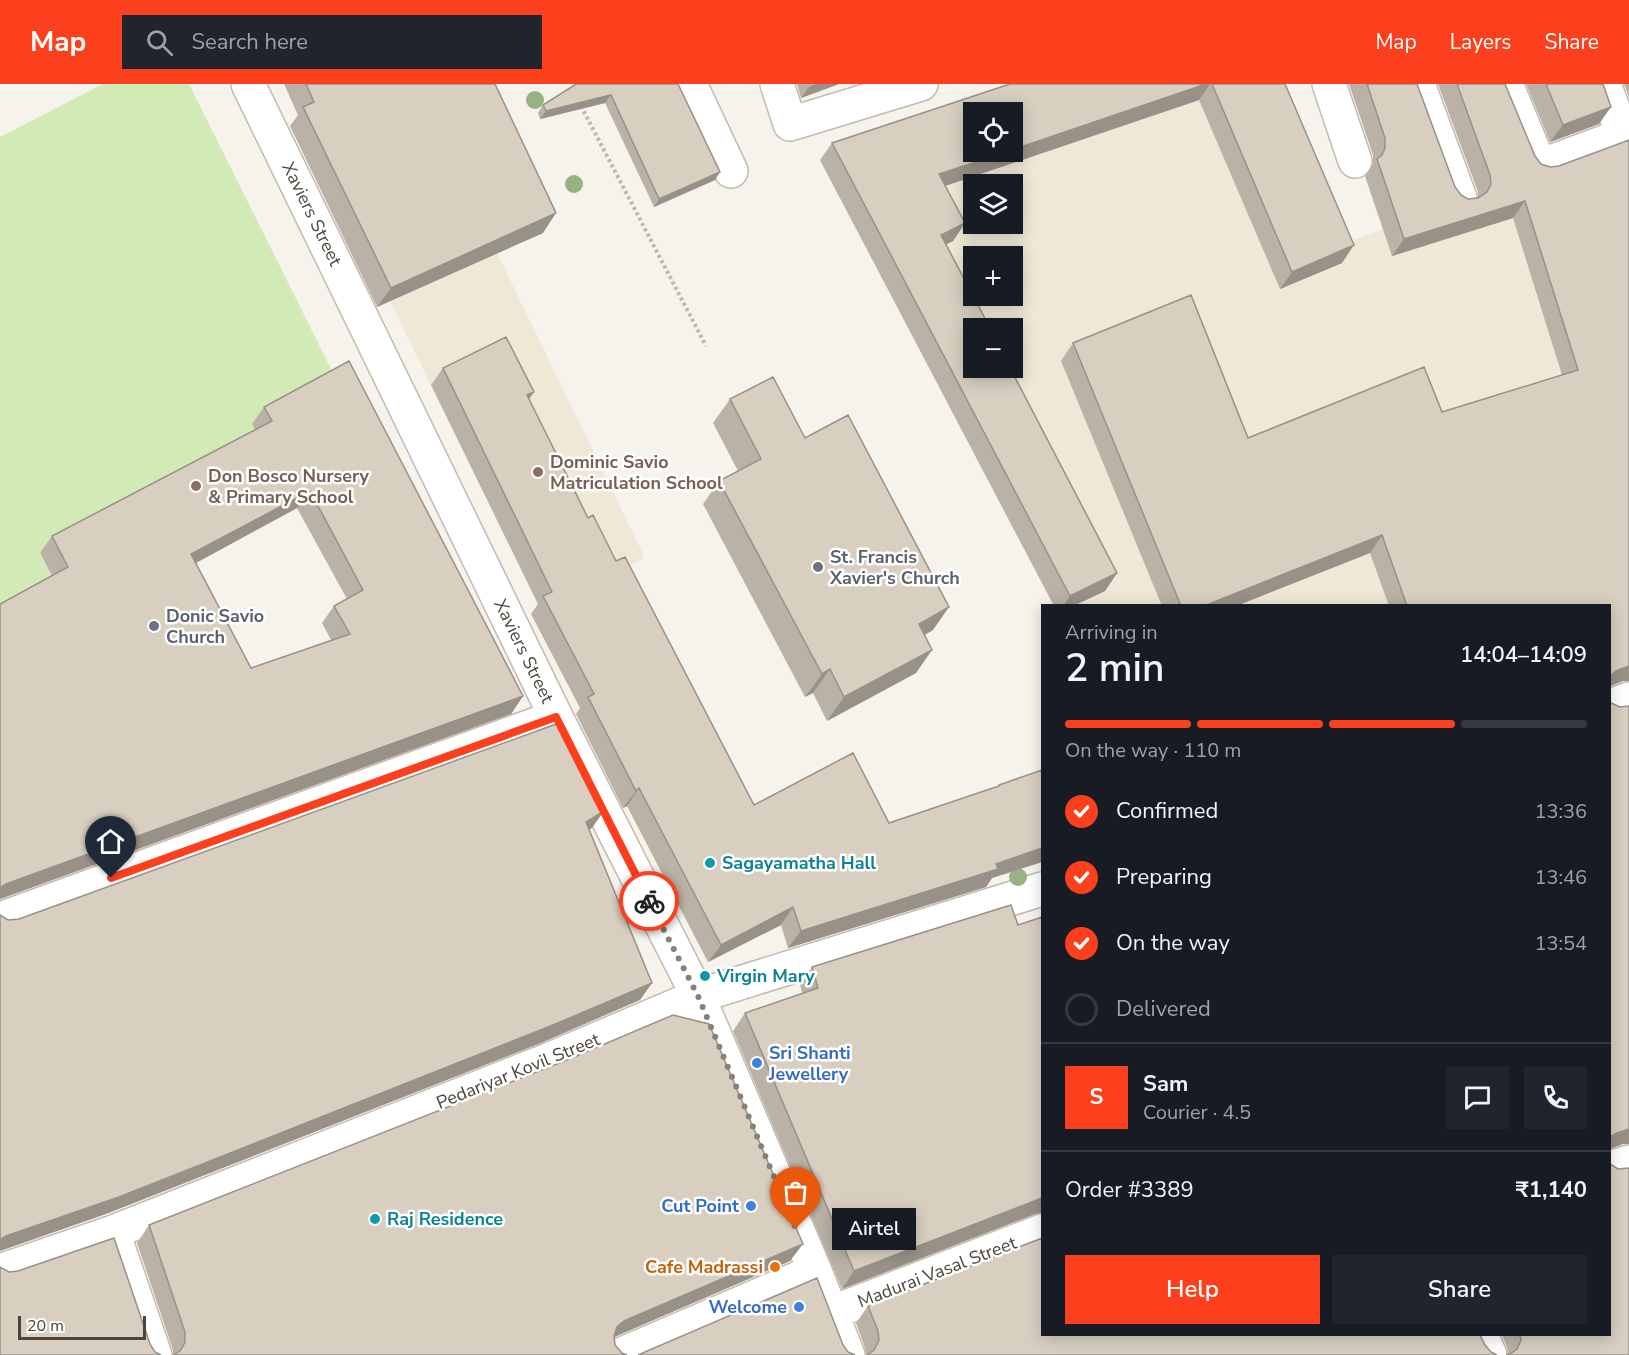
<!DOCTYPE html>
<meta charset="utf-8">
<style>
:root{--surface:#171b24;--page:#20242c;--text:#f1f3f6;--muted:#9ea1a6;--line:#363941;--accent:#fc3f1d}
body{margin:0;font-family:"Nunito Sans",sans-serif;background:var(--page);color:var(--text);height:100vh;display:flex;flex-direction:column;font-size:22px;white-space:nowrap}
*{box-sizing:border-box;margin:0}
p{font-size:20px;color:var(--muted)}
.icon{flex:none;width:33px;height:33px;fill:none;stroke:currentColor;stroke-width:2;stroke-linecap:round;stroke-linejoin:round}
.map{position:relative;flex:1;overflow:hidden}
.details{position:absolute;left:1041px;top:520px;width:570px;height:732px;display:flex;flex-direction:column;background:var(--surface);border-radius:0px;box-shadow:0 3px 15px #0003}
.details>*{flex:none}
.fabs{position:absolute;left:963px;top:18px;display:grid;gap:12px}
.fabs a{display:grid;place-items:center;width:60px;height:60px;border-radius:0px;background:var(--surface);box-shadow:0 3px 15px #0003;font-size:30px}
.scale{position:absolute;left:18px;bottom:15px;width:128px;box-sizing:border-box;padding-left:6px;border:3px solid #4b4439;border-top:0;font-size:16px;line-height:21px;white-space:nowrap;color:#4b4439;-webkit-text-stroke:4px #fff;paint-order:stroke}
.pin{position:absolute;display:grid;place-items:center;width:51px;height:51px;color:#fff;margin:-62px -26px;border-radius:50% 50% 50% 0;rotate:-45deg;box-shadow:0 0 6px #0007}
.pin .icon{rotate:45deg}
.courier{position:absolute;display:grid;place-items:center;width:60px;height:60px;margin:-30px;border:4px solid #fc3f1d;border-radius:50%;background:#fff;color:#222;box-shadow:0 2px 8px #0007}
.bubble{position:absolute;height:42px;border-radius:0px;background:var(--surface);box-shadow:0 3px 15px #0003;font-size:20px;font-weight:600;line-height:42px;text-align:center}
.overview em{font-style:normal;font-weight:600}
.overview div{display:flex;flex-direction:column-reverse}
.overview{display:flex;align-items:center;justify-content:space-between;height:102px;padding:0 24px}
h1{font-size:39px;font-weight:600;line-height:45px}
.bar{display:grid;grid-template-columns:repeat(4,1fr);gap:9px 6px;align-content:center;height:72px;padding:0 24px}
.bar i{height:8px;border-radius:4px;background:var(--line)}
.bar .selected{background:var(--accent)}
.bar p{grid-column:span 4}
.line{display:flex;align-items:center;gap:15px;padding:0 24px;border-top:2px solid var(--line)}
.line div{flex:1}
.round{display:grid;place-items:center;flex:none;width:63px;height:63px;border-radius:0px;background:var(--page)}
ol{padding:0 24px;list-style:none}
li{display:flex;align-items:center;gap:18px;height:66px}
li p{margin-inline-start:auto}
li .icon{padding:6px;border-radius:50%;background:var(--accent);color:#fff;stroke-width:4}
li:last-child{color:var(--muted)}
li i{width:33px;height:33px;border:3px solid var(--line);border-radius:50%}
.action{display:flex;gap:12px;margin-top:auto;padding:12px 24px}
.action a{flex:1;height:69px;border-radius:0px;background:var(--accent);color:#fff;font-size:24px;font-weight:600;line-height:69px;text-align:center}
.action a+a{background:var(--page);color:var(--text)}
header{display:flex;align-items:center;gap:36px;box-sizing:border-box;height:84px;padding:0 30px;background:var(--accent);color:#fff}
header strong{font-size:28px}
nav{display:flex;gap:33px;margin-inline-start:auto;font-size:21px}
.search{width:420px;height:54px;background:var(--page);display:flex;align-items:center;gap:15px;box-sizing:border-box;padding:0 21px;border-radius:0px;color:var(--muted);font-size:22px}
.map>svg:first-child{display:block}
</style>
<header>
<strong>Map</strong>
<div class="search"><svg class="icon" aria-label="search" viewBox="0 0 24 24"><circle cx="10" cy="10" r="6"/><path d="M15 15l6 6"/></svg>Search here</div>
<nav><a>Map</a><a>Layers</a><a>Share</a></nav>
</header>
<div class="map">
<svg width="1629" height="1271" viewBox="0 0 1629 1271">
<rect width="100%" height="100%" fill="#f6f3ec"/>
<!-- education -->
<path fill="#efe8d6" fill-rule="evenodd" d="M1051,0H1265L1335,162L1396,141L1589,84L1629,355L1492,522H1054L820,76ZM974,28H1012V68H974ZM974,100H1012V140H974ZM974,172H1012V212H974ZM974,244H1012V284H974Z
M497,169L645,474L540,525L390,217Z"/>
<!-- green -->
<path fill="#d2eab5" d="M103,0H189L336,295L260,354L40,470L56,500L0,531V53Z"/>
<g fill="none" stroke-linecap="round" stroke-linejoin="round">
<!-- street casing -->
<g stroke="#c2bbae" stroke-width="36">
<path id="street" d="M248,0L556,633L698,912L815,1187L848,1271
M690,0L731,87
M777,0L790,40L921,0
M1329,0L1355,77
M1418,0L1460,114
M1506,0L1540,82L1629,49
M1604,0L1623,51
M1610,622L1629,615
M0,835L556,633
M1610,1084L1629,1078
M113,1148L155,1271
M0,1187L113,1148L548,976L698,912L1042,805
M831,1229L1042,1147
M1481,1251L1490,1271
M620,1271L815,1187"/>
</g>
<!-- path -->
<path stroke="#c4b79f" stroke-width="4" stroke-dasharray="3 3" stroke-linecap="butt" d="M581,22L706,262"/>
<!-- street -->
<use href="#street" stroke="#fff" stroke-width="33"/>
</g>
<!-- trees -->
<g fill="#97b381">
<circle cx="535" cy="16" r="9"/>
<circle cx="574" cy="100" r="9"/>
<circle cx="1018" cy="793" r="9"/>
</g>
<!-- wall -->
<path fill="#bab2a6" fill-rule="evenodd" d="M284,0H495L543,149L377,223L290,42L298,31Z
M678,0L715,96L654,123L605,19L540,35L538,29L543,21Z
M797,0H839L801,14Z
M1010,0H1285L1342,179L1280,205L1199,16L945,102L965,139L953,157L946,160L1117,489L1105,507L1073,522H1054L820,76L832,59Z
M1349,0H1417L1455,103L1461,111L1468,115L1478,114V108L1438,0H1505L1535,72L1541,80L1550,83L1559,82L1629,56V597H1623L1610,602V522H1389L1370,469L1236,522H1162L1061,277L1073,259L1248,354L1442,328L1562,291L1513,134L1392,172L1365,92L1373,80V71Z
M1526,0H1603L1599,40L1550,58Z
M1624,0H1629V13Z
M443,284L529,315L588,434L616,477L754,721L889,739L997,703L999,701L1042,686V778L992,794L986,803L788,864L781,841L708,878L627,722L623,724L576,630L580,624L531,530L538,520L431,301Z
M730,315L805,354L933,546L925,551L916,589L827,637L813,609L805,613L703,420L719,397L738,387L713,339Z
M264,323L523,612L511,630L0,815V520L52,492L40,469L52,452L255,346L252,340ZM297,424L347,515L334,522L322,539L331,556L251,584L196,479Z
M1018,841L1035,1130L842,1205L733,947L745,929L802,909L800,900L812,883Z
M1618,1085L1629,1271H1508L1507,1263L1502,1251H1610Z
M149,1141L790,1177L614,1253L615,1261L622,1269L173,1271V1266L137,1159Z
M1042,1154L866,1271L865,1264L856,1239L868,1222Z"/>
<!-- shaded-wall -->
<path fill="#979187" d="M816,0H839L801,14L809,3Z
M1206,0H1210L1199,16L927,108L939,90L1007,68H1012V66Z
M611,11L605,19L540,35L546,27Z
M1611,23L1599,40L1550,58L1563,41Z
M720,88L715,96L654,123L659,115Z
M1525,117L1513,134L1392,172L1404,155Z
M556,129L543,149L377,223L391,204Z
M965,139L953,157L929,169L941,151Z
M1354,161L1342,179L1280,205L1292,188Z
M534,308L522,325L527,311Z
M310,407L297,424L179,488L191,470Z
M1382,451L1370,469L1236,522H1204Z
M1117,489L1105,507L1073,522H1063L1070,512Z
M949,523L933,546L902,563L919,540Z
M932,566L916,589L827,637L844,613Z
M1629,582V597H1623L1610,602V592L1616,587Z
M830,585L813,609L805,613L822,590Z
M523,612L511,630L0,815V804L6,800Z
M639,704L627,722L623,724L636,707Z
M604,727L592,744L574,755L586,738Z
M1042,764V778L992,794L986,803L788,864L801,847Z
M793,823L781,841L708,878L721,861Z
M652,899L640,916L541,959L106,1130L0,1167V1156L6,1152Z
M1629,1045V1060H1623L1610,1065V1053L1617,1049Z
M1042,1114V1129L1035,1130L842,1205L854,1187Z
M803,1160L790,1177L612,1254L617,1243L624,1237Z"/>
<!-- building -->
<path fill="#d8cfc1" stroke="#979187" stroke-width="1.5" fill-rule="evenodd" d="M306,0H495L556,129L391,204L303,23L314,18Z
M576,0H678L720,88L659,115L611,11L546,27L543,21Z
M1010,0H1206L1012,66V28H974V68H1007L939,90L965,139L941,151L990,244H974V284H1010L1117,489L1070,512L832,59Z
M1212,0H1285L1354,161L1292,188Z
M1367,0H1417L1455,103L1461,111L1468,115L1478,114L1487,108L1491,100L1490,91L1457,0H1505L1535,72L1541,80L1550,83L1559,82L1629,56V582L1616,587L1610,592V522H1407L1382,451L1204,522H1181L1073,259L1191,211L1248,354L1424,283L1442,328L1578,286L1525,117L1404,155L1377,75L1382,71L1385,64V54Z
M1546,0H1603L1611,23L1563,41Z
M506,253L534,308L527,311L588,434L593,431L616,477L625,473L754,721L853,669L889,739L999,702V701L1042,686V764L996,780L998,785L801,847L793,823L721,861L639,704L636,707L588,613L594,610L543,512L552,508L443,284Z
M349,277L523,612L6,800L0,804V520L68,483L52,452L272,337L264,323ZM310,407L363,506L334,522L350,550L251,584L191,470Z
M773,293L805,354L848,331L949,523L919,540L932,566L844,613L830,585L822,590L719,397L761,375L730,315Z
M1610,618L1611,619L1620,623L1629,622V1045L1617,1049L1610,1053Z
M559,639L604,727L586,738L652,899L553,941L119,1113L6,1152L0,1156V831L8,836L19,835Z
M1011,821L1018,841L1042,833V1114L854,1187L745,929L818,904L812,883Z
M673,931L709,940L803,1160L624,1237L617,1243L614,1252L615,1261L622,1269L627,1271H174L181,1266L185,1258V1248L149,1141L567,976Z
M1610,1080L1618,1085L1629,1084V1271H1506L1510,1270L1517,1265L1521,1256L1520,1251H1610Z
M114,1154L150,1260L155,1268L161,1271H0V1183L9,1188L18,1187Z
M1042,1154V1251H1480L1485,1261L1491,1268L1497,1271H867L874,1266L879,1256L878,1247L868,1222Z
M817,1194L843,1261L848,1268L855,1271H638Z"/>
<g fill="none" stroke-linecap="round" stroke-linejoin="round">
<!-- done -->
<path stroke="#878178" stroke-width="6" stroke-dasharray="0 10.8" d="M649,817L698,912L796,1145"/>
<!-- route -->
<path stroke="#fc3f1d" stroke-width="8" d="M111,794L556,633L649,817"/>
</g>
<!-- markers -->
<g fill="#8d6e63" stroke="#fff" stroke-width="2">
<circle cx="538" cy="388" r="6"/>
<circle cx="196" cy="402" r="6"/>
</g>
<g fill="#6b7280" stroke="#fff" stroke-width="2">
<circle cx="818" cy="483" r="6"/>
<circle cx="154" cy="542" r="6"/>
</g>
<g fill="#0f9aa8" stroke="#fff" stroke-width="2">
<circle cx="710" cy="779" r="6"/>
<circle cx="705" cy="892" r="6"/>
<circle cx="375" cy="1135" r="6"/>
</g>
<g fill="#3f7fe0" stroke="#fff" stroke-width="2">
<circle cx="757" cy="979" r="6"/>
<circle cx="751" cy="1122" r="6"/>
<circle cx="799" cy="1223" r="6"/>
</g>
<circle fill="#e8710a" stroke="#fff" stroke-width="2" cx="775" cy="1183" r="6"/>
<g text-anchor="middle" stroke-width="5" stroke-linejoin="round" paint-order="stroke">
<!-- street labels -->
<g font-size="18" fill="#4b4439" stroke="#fff">
<text transform="translate(312 130) rotate(64)" y="6">Xaviers Street</text>
<text transform="translate(524 567) rotate(64)" y="6">Xaviers Street</text>
<text transform="translate(518 987) rotate(-22)" y="6">Pedariyar Kovil Street</text>
<text transform="translate(937 1188) rotate(-21)" y="6">Madurai Vasal Street</text>
</g>
<!-- education labels -->
<g font-size="18" font-weight="bold" fill="#785e54" stroke="#fff" text-anchor="start">
<text x="550" y="384">Dominic Savio<tspan x="550" dy="21">Matriculation School</tspan></text>
<text x="208" y="398">Don Bosco Nursery<tspan x="208" dy="21">&amp; Primary School</tspan></text>
</g>
<!-- worship labels -->
<g font-size="18" font-weight="bold" fill="#5b616d" stroke="#fff" text-anchor="start">
<text x="830" y="479">St. Francis<tspan x="830" dy="21">Xavier's Church</tspan></text>
<text x="166" y="538">Donic Savio<tspan x="166" dy="21">Church</tspan></text>
</g>
<!-- culture labels -->
<g font-size="18" font-weight="bold" fill="#0d838f" stroke="#fff" text-anchor="start">
<text x="722" y="785">Sagayamatha Hall</text>
<text x="717" y="898">Virgin Mary</text>
<text x="387" y="1141">Raj Residence</text>
</g>
<!-- shop labels -->
<g font-size="18" font-weight="bold" fill="#366cbe" stroke="#fff" text-anchor="end">
<text x="769" y="975" text-anchor="start">Sri Shanti<tspan x="769" dy="21">Jewellery</tspan></text>
<text x="739" y="1128">Cut Point</text>
<text x="787" y="1229">Welcome</text>
</g>
<!-- food labels -->
<g font-size="18" font-weight="bold" fill="#c56008" stroke="#fff" text-anchor="end">
<text x="763" y="1189">Cafe Madrassi</text>
</g>
</g>
</svg>
<div class="fabs">
<a><svg class="icon" aria-label="locate" viewBox="0 0 24 24"><circle cx="12" cy="12" r="6"/><path d="M12 2v4M12 18v4M2 12h4M18 12h4"/></svg></a>
<a><svg class="icon" aria-label="layers" viewBox="0 0 24 24"><path d="M12 4l9 5-9 5-9-5zM3 14l9 5 9-5"/></svg></a>
<a>+</a>
<a>−</a>
</div>
<div class="scale">20 m</div>
<div class="pin" style="left:796px;top:1145px;background:#ea580c"><svg class="icon" aria-label="bag" viewBox="0 0 24 24"><path d="M5 8h14l-1 12H6zM9 8a3 3 0 0 1 6 0"/></svg></div>
<div class="pin" style="left:111px;top:794px;background:#1f2937"><svg class="icon" aria-label="home" viewBox="0 0 24 24"><path d="M3 11l9-7 9 7M6 9v11h12V9"/></svg></div>
<div class="courier" style="left:649px;top:817px"><svg class="icon" aria-label="bike" viewBox="0 0 24 24"><circle cx="6" cy="16" r="4"/><circle cx="18" cy="16" r="4"/><path d="M6 16l4-8h5l3 8M10 8l3 8H6M13 5h3"/></svg></div>
<div class="bubble" style="left:832px;top:1124px;width:84px">Airtel</div>
<section class="details">
<div class="overview"><div><h1>2 min</h1><p>Arriving in</p></div><em>14:04–14:09</em></div>
<div class="bar"><i class="selected"></i><i class="selected"></i><i class="selected"></i><i></i><p>On the way · 110 m</p></div>
<ol>
<li><svg class="icon" aria-label="check" viewBox="0 0 24 24"><path d="M5 12l5 5 9-10"/></svg>Confirmed<p>13:36</p></li>
<li><svg class="icon" aria-label="check" viewBox="0 0 24 24"><path d="M5 12l5 5 9-10"/></svg>Preparing<p>13:46</p></li>
<li><svg class="icon" aria-label="check" viewBox="0 0 24 24"><path d="M5 12l5 5 9-10"/></svg>On the way<p>13:54</p></li>
<li><i></i>Delivered</li>
</ol>
<div class="line" style="height:108px"><b class="round" style="background:var(--accent);color:#fff">S</b><div><b>Sam</b><p>Courier · 4.5</p></div><a class="round"><svg class="icon" aria-label="chat" viewBox="0 0 24 24"><path d="M4 5h16v11H9l-5 4z"/></svg></a><a class="round"><svg class="icon" aria-label="phone" viewBox="0 0 24 24"><path d="M5 4h4l2 5-3 2q2 4 5 5l2-3 5 2v4C11 20 4 13 5 4z"/></svg></a></div>
<div class="line" style="height:78px"><div>Order #3389</div><b>₹1,140</b></div>
<div class="action"><a>Help</a><a>Share</a></div>
</section>
</div>
